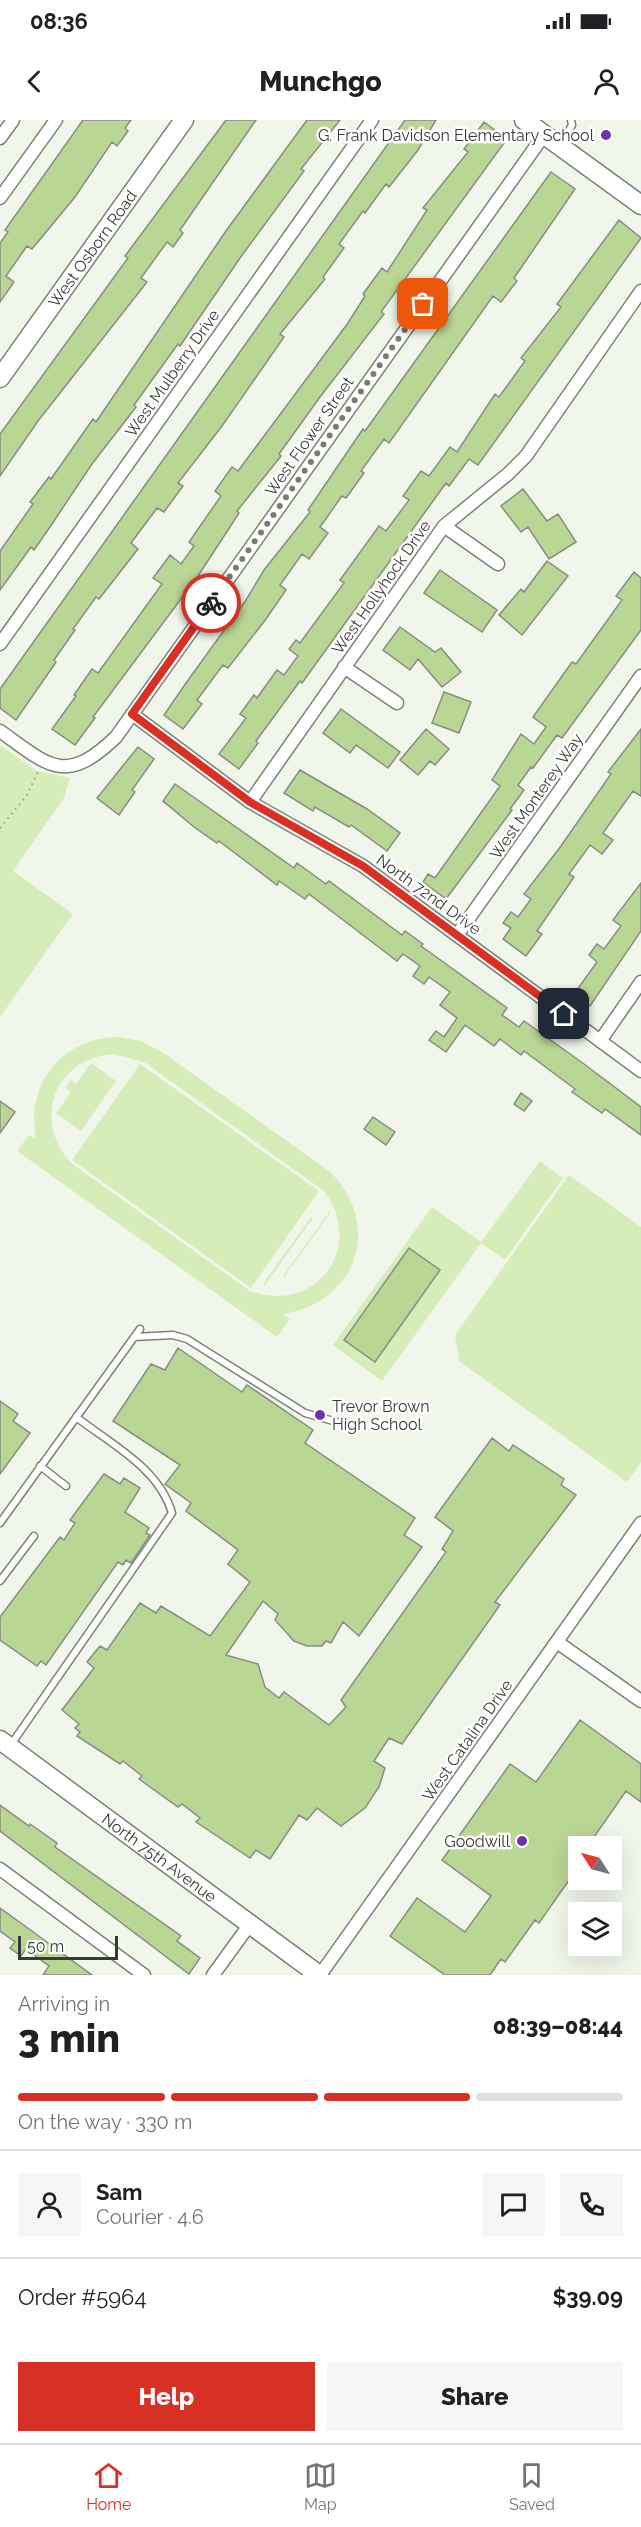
<!DOCTYPE html>
<meta charset="utf-8">
<style>
:root{--surface:#fff;--page:#f6f6f6;--text:#202124;--muted:#757577;--line:#e0e0e0;--accent:#d93025}
body{margin:0;font-family:Raleway,sans-serif;background:var(--page);color:var(--text);height:100vh;display:flex;flex-direction:column;font-size:22px;white-space:nowrap}
*{box-sizing:border-box;margin:0}
p{font-size:20px;color:var(--muted)}
.icon{flex:none;width:33px;height:33px;fill:none;stroke:currentColor;stroke-width:2;stroke-linecap:round;stroke-linejoin:round}
.map{position:relative;height:1855px;overflow:hidden}
.side{display:flex;flex-direction:column;background:var(--surface);flex:1}
.side>*{flex:none}
.needle{width:39px;rotate:306deg}
.tools{position:absolute;left:568px;top:1716px;display:grid;gap:12px}
.tools a{display:grid;place-items:center;width:54px;height:54px;border-radius:0px;background:var(--surface);box-shadow:0 6px 24px #0002;font-size:30px}
.scale{position:absolute;left:18px;bottom:15px;width:100px;box-sizing:border-box;padding-left:6px;border:3px solid #383a36;border-top:0;font-size:16px;line-height:21px;white-space:nowrap;color:#383a36;-webkit-text-stroke:4px #fff;paint-order:stroke}
.pin{position:absolute;display:grid;place-items:center;width:51px;height:51px;color:#fff;margin:-26px;border-radius:12px;box-shadow:0 3px 9px #0006}
.courier{position:absolute;display:grid;place-items:center;width:60px;height:60px;margin:-30px;border:4px solid #d93025;border-radius:50%;background:#fff;color:#222;box-shadow:0 2px 8px #0007}
.overview em{font-style:normal;font-weight:800}
.overview div{display:flex;flex-direction:column-reverse}
.overview{display:flex;align-items:center;justify-content:space-between;height:102px;padding:0 18px}
h1{font-size:39px;font-weight:800;line-height:45px}
.bar{display:grid;grid-template-columns:repeat(4,1fr);gap:9px 6px;align-content:center;height:72px;padding:0 18px}
.bar i{height:8px;border-radius:4px;background:var(--line)}
.bar .selected{background:var(--accent)}
.bar p{grid-column:span 4}
.line{display:flex;align-items:center;gap:15px;padding:0 18px;border-top:2px solid var(--line)}
.line div{flex:1}
.round{display:grid;place-items:center;flex:none;width:63px;height:63px;border-radius:0px;background:var(--page)}
.primary-button{display:flex;gap:12px;margin-top:auto;padding:12px 18px}
.primary-button a{flex:1;height:69px;border-radius:0px;background:var(--accent);color:#fff;font-size:24px;font-weight:800;line-height:69px;text-align:center}
.primary-button a+a{background:var(--page);color:var(--text)}
.status{display:flex;justify-content:space-between;align-items:center;height:42px;padding:0 30px;background:var(--surface);direction:ltr}
.status svg{height:16px;fill:currentColor}
header{display:flex;justify-content:space-between;align-items:center;height:78px;padding:0 18px;background:var(--surface);font-size:27px;font-weight:800}
.tabs{display:flex;justify-content:space-around;align-items:center;height:84px;border-top:2px solid var(--line);background:var(--surface);font-size:16px;color:var(--muted)}
.tabs a{display:grid;justify-items:center;gap:3px}
.tabs .selected{color:var(--accent)}
.map>svg:first-child{display:block}
</style>
<div class="status"><b>08:36</b><svg viewBox="0 0 49 12"><path d="M0 12V9h3v3zM5 12V6h3v6zM10 12V3h3v9zM15 12V0h3v12zM26 1h20v11H26zM47 4h2v5h-2z"/></svg></div>
<header><svg class="icon" aria-label="back" viewBox="0 0 24 24"><path d="M15 5l-7 7 7 7"/></svg>Munchgo<svg class="icon" aria-label="person" viewBox="0 0 24 24"><circle cx="12" cy="8" r="4"/><path d="M4 21q1-7 8-7t8 7"/></svg></header>
<div class="map">
<svg width="641" height="1855" viewBox="0 0 641 1855">
<rect width="100%" height="100%" fill="#f1f6ea"/>
<!-- green -->
<path fill="#d6edb9" fill-rule="evenodd" d="M0,625L37,651L70,658L64,678L13,751L73,794L0,897Z
M118,917L141,921L162,932L329,1051C384,1103 357,1183 283,1194L290,1199L277,1217L17,1031L29,1015L36,1018C26,963 62,918 118,917ZM113,934L144,942L324,1071C366,1127 316,1195 250,1171L71,1043C32,1000 54,939 113,934Z
M91,943L116,961L81,1011L56,993L71,972L65,968L71,960L76,964Z
M140,944L319,1071L251,1168L72,1040Z
M540,1041L563,1058L505,1140L481,1123L382,1261L333,1225L432,1087L481,1122Z
M569,1055L641,1107V1342L627,1362L459,1241L455,1215Z
M330,1091L331,1092L284,1157L283,1156Z
M311,1097L313,1098L265,1165L263,1164Z"/>
<!-- building -->
<path fill="#bad694" stroke="#888d83" stroke-width="1.5" d="M83,0H131L125,8L128,11L117,26L112,22L75,77L32,129L27,126L6,156L14,162L0,182V123L8,112L5,110Z
M226,0H256L180,110L183,113L173,127L167,122L141,158L147,162L38,301L0,356V314L128,138L125,136Z
M307,0H340L301,49L304,51L240,138L180,226L178,224L134,285L136,287L92,344L52,404L34,430L31,427L0,470V431L33,384L30,382L49,357L51,359L93,299L96,302L226,111Z
M405,0H436L418,30L389,67L386,64L365,93L363,91L339,124L344,128L323,157L325,159L280,214L284,217L222,306L178,363L183,366L164,392L157,388L131,423L138,429L99,479L96,477L73,509L75,510L54,540L56,542L16,600L0,588V569Z
M484,2L507,19L381,192L384,194L320,277L279,334L281,336L237,391L239,393L198,456L93,597L95,598L75,625L52,609L76,576L74,575L92,549L98,553L162,464L153,458L170,435L181,444L194,426L189,422L221,376L215,371L232,347L238,351L348,203L365,176L363,174L382,148L387,152L427,90L423,88L468,32L464,29Z
M551,52L575,69L514,158L517,161L501,182L493,176L389,323L384,319L361,351L364,353L346,378L342,376L320,407L328,413L309,439L302,434L280,465L286,470L266,499L228,548L223,545L197,580L202,584L183,609L164,595L186,563L246,480L264,450L310,392L308,390L348,331L363,309L365,311Z
M619,100L641,118L478,345L469,339L449,366L446,363L302,563L300,561L256,621L258,623L239,649L219,634L246,598L240,594L254,575L257,578L277,550L284,555L298,536L289,529L296,520L300,523L344,463L340,460L379,406L386,411L409,380L403,376L421,351L429,356L450,327L457,332L495,274L499,277L525,241L521,238L561,187L557,184Z
M523,369L547,401L558,394L576,422L549,439L528,407L521,412L501,386Z
M547,441L568,456L522,515L499,495L521,469L524,472Z
M440,450L497,490L482,512L424,473Z
M634,452L641,458V510L562,618L557,615L533,648L531,647L518,665L524,670L510,689L512,690L446,779L423,762L428,754L435,758L500,666L492,660L521,614L534,624L546,607L533,597L572,542L576,544L622,480L616,476Z
M400,507L435,532L441,528L461,552L442,567L418,539L410,550L383,530Z
M444,572L471,582L459,613L432,603Z
M341,589L400,632L388,648L356,625L350,633L323,613Z
M426,609L449,629L435,645L430,641L418,655L400,640Z
M641,609V676L633,671L603,713L613,720L602,734L590,725L569,754L574,757L537,811L542,814L526,836L503,819L511,808L503,803L511,792L518,797L531,779L524,774L561,726L611,654L608,652Z
M138,627L154,639L132,670L135,672L119,695L97,678Z
M300,650L367,689L400,713L387,731L351,705L349,707L315,687L313,691L284,673Z
M175,664L294,748L297,743L326,764L329,761L402,815L405,811L423,824L421,826L507,888L502,895L519,907L524,901L584,944L641,987V1015L605,989L602,993L572,972L575,969L524,931L521,935L500,919L494,926L465,905L446,932L429,920L436,911L444,917L457,898L440,885L450,872L429,857L424,864L413,856L420,846L403,834L397,841L309,774L305,779L279,761L277,765L219,721L217,723L194,707L163,681Z
M641,763V811L590,886L574,874L597,842L589,835L597,824L604,829L621,806L613,800Z
M521,973L532,981L524,991L514,984Z
M0,981L15,992L0,1013Z
M373,997L395,1012L386,1025L364,1009Z
M409,1128L440,1150L375,1242L344,1220Z
M178,1228L242,1272L247,1265L313,1310L305,1323L415,1398L404,1415L422,1427L359,1516L343,1502L331,1523L326,1521L322,1526H307L294,1521L275,1500L278,1494L263,1481L226,1535L258,1544L265,1567L279,1578L284,1572L329,1605L346,1587L341,1580L446,1432L442,1429L453,1411L435,1397L492,1318L509,1331L513,1325L564,1359L561,1365L576,1375L495,1482L500,1485L402,1624L389,1618L374,1641L385,1648L379,1667L365,1688L341,1706L317,1688L307,1700L299,1695L270,1739L256,1730L250,1738L196,1702L200,1698L182,1684L178,1687L139,1659L142,1656L123,1641L120,1644L77,1616L80,1612L75,1608L79,1604L62,1590L94,1548L87,1542L100,1526L107,1530L140,1483L156,1493L161,1486L210,1516L250,1462L228,1444L238,1430L186,1391L191,1383L165,1364L180,1345L113,1301L151,1244L165,1250Z
M0,1281L18,1294L13,1301L30,1313L0,1354Z
M104,1354L120,1364L124,1358L140,1368L125,1392L149,1408L146,1413L150,1415L131,1443L126,1440L123,1445L118,1442L46,1545L41,1541L37,1546L0,1520V1497L60,1417L64,1420L75,1403L70,1400Z
M580,1600L641,1644V1682L626,1671L594,1717L598,1720L593,1726H579V1746L539,1803L535,1800L505,1842L501,1839L490,1855H445L390,1816L417,1778L465,1812L491,1776L442,1740L510,1644L536,1662Z
M0,1685L29,1706L30,1704L57,1723L55,1727L181,1816L177,1821L200,1838L189,1854L0,1711Z
M0,1788L25,1806L92,1855H43L49,1846L26,1829L21,1836L10,1828L15,1822L0,1811Z"/>
<g fill="none" stroke-linecap="round" stroke-linejoin="round">
<!-- lane casing -->
<g stroke="#7d8177" stroke-width="9">
<path id="lane" d="M562,23L572,5L571,0
M134,1217L173,1215L187,1219L305,1293L337,1302
M40,1346L66,1366
M0,1403L140,1209
M0,1461L34,1416
M10,1626L172,1393C159,1348 111,1324 76,1297"/>
</g>
<!-- street casing -->
<g stroke="#7d8177" stroke-width="15">
<path id="street" d="M0,18L13,0
M0,78L56,0
M444,406L498,444
M0,524L372,0
M344,547L397,583
M132,594L250,682L363,746L641,951
M0,611C49,646 65,666 116,617L544,15
M250,682L444,406L508,354L526,336L641,171
M457,815L641,556
M600,921L641,862
M557,1522L641,1581
M0,1749L144,1855
M213,1855L250,1804
M320,1855L641,1403"/>
</g>
<!-- secondary casing -->
<g stroke="#7d8177" stroke-width="21">
<g id="secondary">
<path d="M524,0L641,85"/>
<path id="s1" d="M0,258L184,0"/>
<path id="s2" d="M0,1620L319,1855"/>
</g>
</g>
<!-- path -->
<path stroke="#999d95" stroke-width="2" stroke-dasharray="1.5 4.5" stroke-linecap="butt" d="M0,708L27,675L38,652"/>
<!-- lane -->
<use href="#lane" stroke="#fff" stroke-width="6"/>
<!-- street -->
<use href="#street" stroke="#fff" stroke-width="12"/>
<!-- secondary -->
<use href="#secondary" stroke="#fff" stroke-width="18"/>
</g>
<g fill="none" stroke-linecap="round" stroke-linejoin="round">
<!-- done -->
<path stroke="#797c75" stroke-width="6" stroke-dasharray="0 10.8" d="M211,483L423,184"/>
<!-- route -->
<path stroke="#d93025" stroke-width="8" d="M211,483L132,594L250,682L363,746L564,894"/>
</g>
<!-- markers -->
<g fill="#6b34aa" stroke="#fff" stroke-width="2">
<circle cx="606" cy="15" r="6"/>
<circle cx="320" cy="1295" r="6"/>
<circle cx="522" cy="1721" r="6"/>
</g>
<g text-anchor="middle" stroke-width="5" stroke-linejoin="round" paint-order="stroke">
<!-- poi labels -->
<g font-size="16" fill="#383a36" stroke="#fff" text-anchor="end">
<text x="594" y="21">G. Frank Davidson Elementary School</text>
<text x="332" y="1292" text-anchor="start">Trevor Brown<tspan x="332" dy="18">High School</tspan></text>
<text x="510" y="1727">Goodwill</text>
</g>
<!-- street labels -->
<g font-size="16" fill="#383a36" stroke="#fff">
<text dy="6" stroke="none"><textPath href="#s1" startOffset="159">West Osborn Road</textPath></text>
<text transform="translate(172 253) rotate(-55)" y="6">West Mulberry Drive</text>
<text transform="translate(309 316) rotate(-55)" y="6">West Flower Street</text>
<text transform="translate(381 467) rotate(-55)" y="6">West Hollyhock Drive</text>
<text transform="translate(536 676) rotate(-55)" y="6">West Monterey Way</text>
<text transform="translate(429 774) rotate(36)" y="6">North 72nd Drive</text>
<text transform="translate(467 1620) rotate(-55)" y="6">West Catalina Drive</text>
<text dy="6" stroke="none"><textPath href="#s2" startOffset="198">North 75th Avenue</textPath></text>
</g>
</g>
</svg>
<div class="tools">
<a><svg class="needle" viewBox="-14 -14 28 28"><path d="M0-13l5 13h-10z" fill="#e53935"/><path d="M0 13l5-13h-10z" fill="#757577"/></svg></a>
<a><svg class="icon" aria-label="layers" viewBox="0 0 24 24"><path d="M12 4l9 5-9 5-9-5zM3 14l9 5 9-5"/></svg></a>
</div>
<div class="scale">50 m</div>
<div class="pin" style="left:423px;top:184px;background:#ea580c"><svg class="icon" aria-label="bag" viewBox="0 0 24 24"><path d="M5 8h14l-1 12H6zM9 8a3 3 0 0 1 6 0"/></svg></div>
<div class="pin" style="left:564px;top:894px;background:#1f2937"><svg class="icon" aria-label="home" viewBox="0 0 24 24"><path d="M3 11l9-7 9 7M6 9v11h12V9"/></svg></div>
<div class="courier" style="left:211px;top:483px"><svg class="icon" aria-label="bike" viewBox="0 0 24 24"><circle cx="6" cy="16" r="4"/><circle cx="18" cy="16" r="4"/><path d="M6 16l4-8h5l3 8M10 8l3 8H6M13 5h3"/></svg></div>
</div>
<section class="side">
<div class="overview"><div><h1>3 min</h1><p>Arriving in</p></div><em>08:39–08:44</em></div>
<div class="bar"><i class="selected"></i><i class="selected"></i><i class="selected"></i><i></i><p>On the way · 330 m</p></div>
<div class="line" style="height:108px"><a class="round"><svg class="icon" aria-label="person" viewBox="0 0 24 24"><circle cx="12" cy="8" r="4"/><path d="M4 21q1-7 8-7t8 7"/></svg></a><div><b>Sam</b><p>Courier · 4.6</p></div><a class="round"><svg class="icon" aria-label="chat" viewBox="0 0 24 24"><path d="M4 5h16v11H9l-5 4z"/></svg></a><a class="round"><svg class="icon" aria-label="phone" viewBox="0 0 24 24"><path d="M5 4h4l2 5-3 2q2 4 5 5l2-3 5 2v4C11 20 4 13 5 4z"/></svg></a></div>
<div class="line" style="height:78px"><div>Order #5964</div><b>$39.09</b></div>
<div class="primary-button"><a>Help</a><a>Share</a></div>
</section>
<nav class="tabs">
<a class="selected"><svg class="icon" aria-label="home" viewBox="0 0 24 24"><path d="M3 11l9-7 9 7M6 9v11h12V9"/></svg>Home</a>
<a><svg class="icon" aria-label="map" viewBox="0 0 24 24"><path d="M3 6l6-2 6 2 6-2v14l-6 2-6-2-6 2zM9 4v14M15 6v14"/></svg>Map</a>
<a><svg class="icon" aria-label="saved" viewBox="0 0 24 24"><path d="M7 4h10v16l-5-4-5 4z"/></svg>Saved</a>
</nav>
